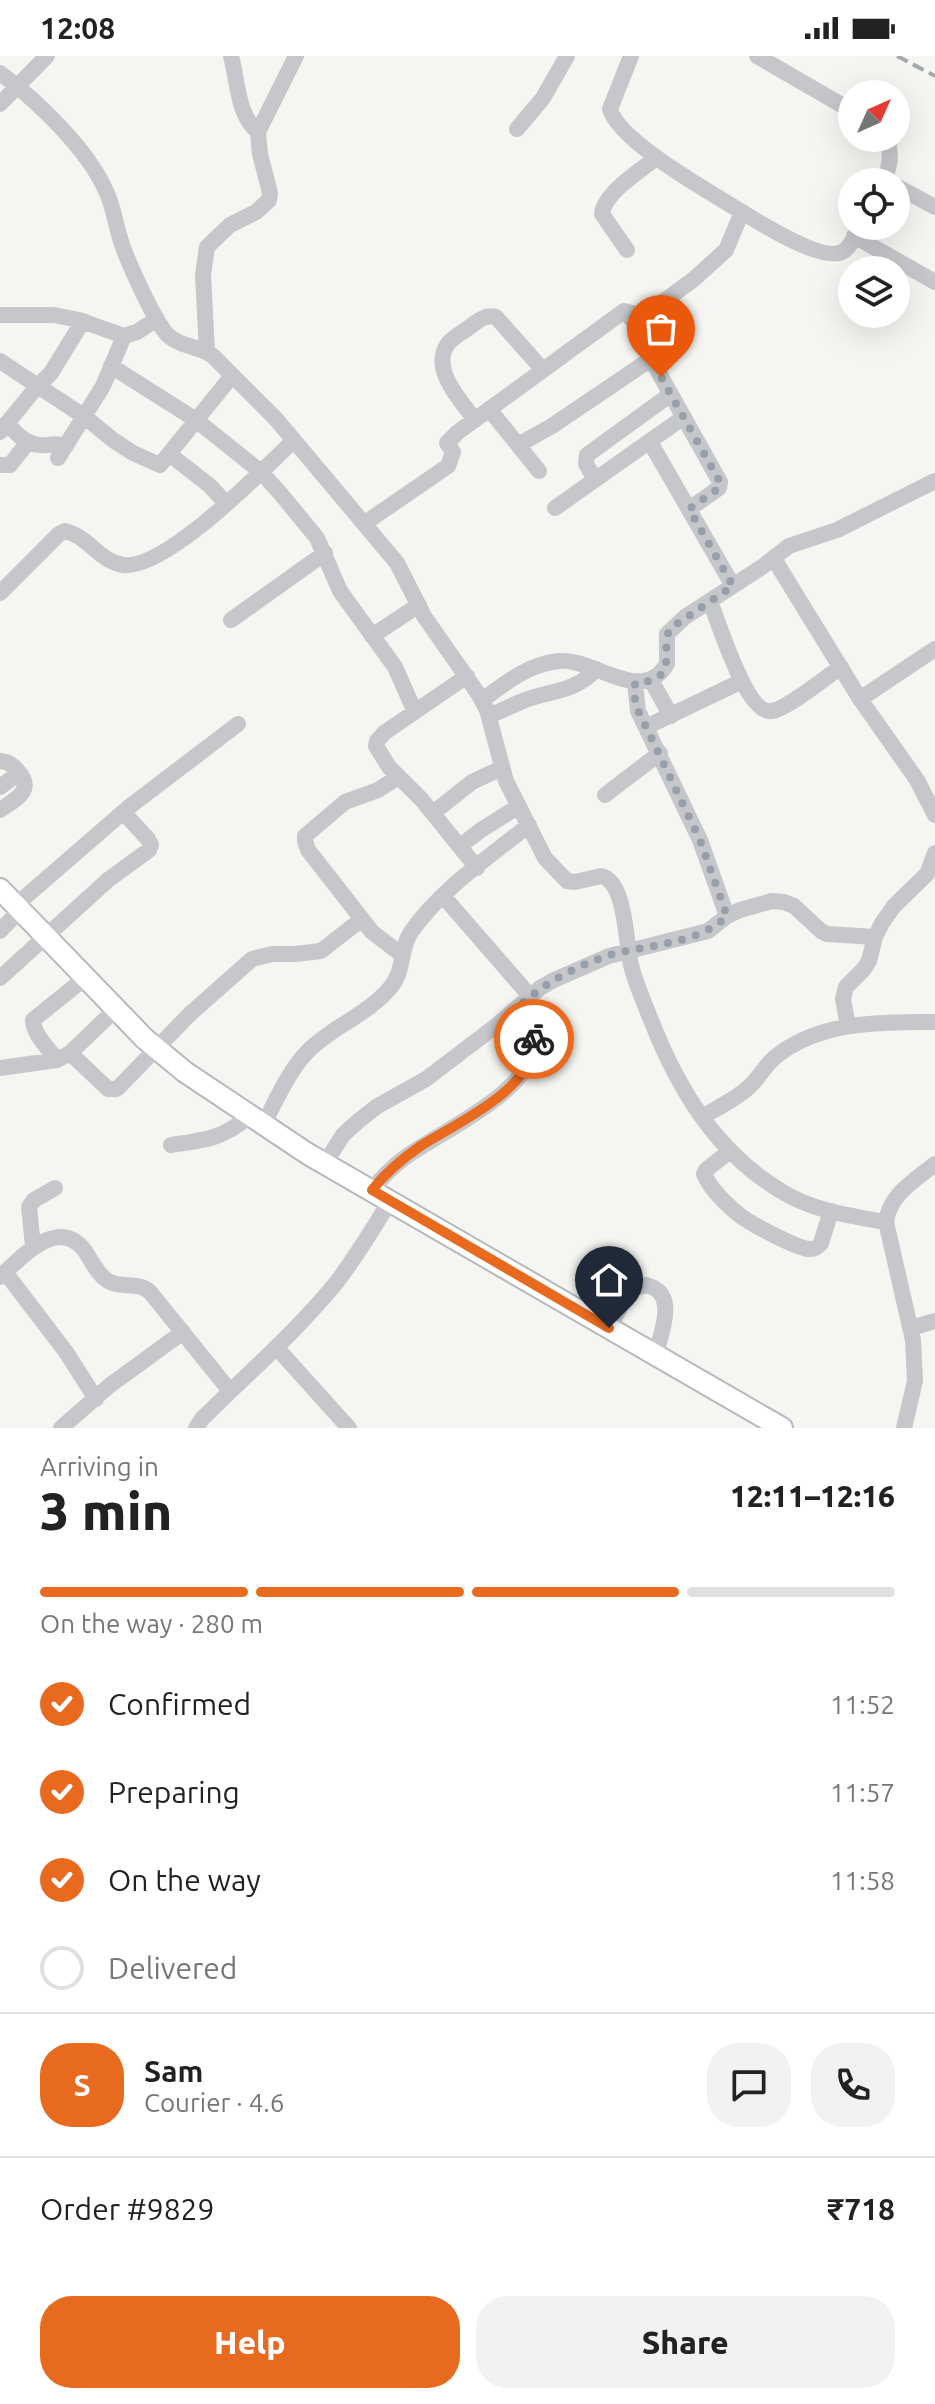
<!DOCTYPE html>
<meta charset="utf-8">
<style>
:root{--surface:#fff;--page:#f2f2f2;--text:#222;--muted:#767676;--line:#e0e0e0;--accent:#e86a1f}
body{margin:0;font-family:Ubuntu,sans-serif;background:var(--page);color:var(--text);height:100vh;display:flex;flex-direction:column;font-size:30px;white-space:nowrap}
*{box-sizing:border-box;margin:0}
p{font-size:26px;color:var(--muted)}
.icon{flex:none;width:44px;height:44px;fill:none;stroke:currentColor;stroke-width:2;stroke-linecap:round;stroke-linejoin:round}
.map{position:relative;height:1372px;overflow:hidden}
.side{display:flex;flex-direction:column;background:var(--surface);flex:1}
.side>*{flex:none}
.needle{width:52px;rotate:45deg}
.fabs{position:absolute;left:838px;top:24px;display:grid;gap:16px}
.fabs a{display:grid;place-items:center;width:72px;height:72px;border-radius:50%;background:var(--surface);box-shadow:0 8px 32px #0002;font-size:40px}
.pin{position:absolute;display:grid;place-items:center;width:68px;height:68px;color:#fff;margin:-82px -34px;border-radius:50% 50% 50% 0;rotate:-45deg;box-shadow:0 0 8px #0007}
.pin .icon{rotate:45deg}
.courier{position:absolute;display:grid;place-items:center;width:80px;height:80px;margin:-40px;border:6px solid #e86a1f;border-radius:50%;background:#fff;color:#222;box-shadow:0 2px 10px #0007}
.overview em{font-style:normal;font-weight:800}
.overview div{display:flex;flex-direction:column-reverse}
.overview{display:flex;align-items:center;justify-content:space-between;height:136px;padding:0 40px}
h1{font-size:52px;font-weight:800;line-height:60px}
.bar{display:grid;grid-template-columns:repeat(4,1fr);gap:12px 8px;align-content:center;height:96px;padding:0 40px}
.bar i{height:10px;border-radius:6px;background:var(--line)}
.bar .active{background:var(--accent)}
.bar p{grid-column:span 4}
.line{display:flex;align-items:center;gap:20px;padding:0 40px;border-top:2px solid var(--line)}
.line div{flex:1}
.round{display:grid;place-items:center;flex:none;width:84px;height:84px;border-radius:32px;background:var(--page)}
ol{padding:0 40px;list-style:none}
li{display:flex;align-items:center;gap:24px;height:88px}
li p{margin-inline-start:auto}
li .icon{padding:8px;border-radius:50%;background:var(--accent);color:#fff;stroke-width:4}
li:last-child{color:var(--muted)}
li i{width:44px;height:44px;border:4px solid var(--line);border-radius:50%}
.cta{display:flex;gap:16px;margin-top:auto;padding:16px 40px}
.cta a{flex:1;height:92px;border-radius:32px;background:var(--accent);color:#fff;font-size:32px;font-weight:800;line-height:92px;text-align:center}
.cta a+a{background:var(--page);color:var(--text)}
.status{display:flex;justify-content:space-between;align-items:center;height:56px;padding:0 40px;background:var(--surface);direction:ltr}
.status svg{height:22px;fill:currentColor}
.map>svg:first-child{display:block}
</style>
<div class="status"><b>12:08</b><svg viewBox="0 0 49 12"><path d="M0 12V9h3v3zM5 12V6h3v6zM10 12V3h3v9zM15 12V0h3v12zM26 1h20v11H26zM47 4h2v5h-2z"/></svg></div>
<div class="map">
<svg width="935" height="1372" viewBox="0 0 935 1372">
<rect width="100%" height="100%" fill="#f5f5f1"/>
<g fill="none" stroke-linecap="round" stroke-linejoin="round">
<!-- major casing -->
<g stroke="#b5b8bd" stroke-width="24">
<path id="major" d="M0,833L145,983L185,1016L308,1098L782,1372"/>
</g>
<!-- minor -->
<path stroke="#c5c7cb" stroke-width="16" d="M231,0C238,25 237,59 258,76
M631,0L610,53C619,86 712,137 742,156
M757,0L852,55
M0,17C37,45 87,92 106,135C113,149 115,166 120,182C126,203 152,259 165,276C178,292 199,289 213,300L276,363L397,507L424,560L479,639L487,654L506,725L545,802L567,825L575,826L601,820C627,826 625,888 632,913C637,930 644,947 651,964C678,1033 716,1096 781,1135C813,1155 850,1160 886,1166
M0,48L47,0
M517,73L543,42L567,0
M884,126C890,109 892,99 887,82
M896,130L935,151
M854,180L935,226
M627,194L602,158C604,137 640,115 656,102
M624,255L633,265L641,285L720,426L719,432L689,453
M0,259H54L79,264L124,280L137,276L157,263
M207,295L203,219L207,191L230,169L256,156L269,144L270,137L260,98L258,76L296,0
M0,305L85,361L113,384L133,397L160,409L231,321
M111,310L196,364L261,416L280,437L317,482L340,535L395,611L415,656
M489,353L539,415
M475,364C461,345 431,314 447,289C452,282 461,277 467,273C477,266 484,258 496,261L543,314
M7,367C16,378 26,388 40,389C51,391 52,385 66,390
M0,376L35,333L51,317L83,265
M650,386L733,530
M518,389L552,370L651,303
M169,398L209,429L226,447
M58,402L103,330L124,280
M0,409H10L28,386
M595,423L586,408L587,399L671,338
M555,452L684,361
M365,467L448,410L453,396L447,387L458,376L624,255L644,260L694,223L726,194L742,156C760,167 822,206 842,196C851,192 855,178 860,170
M774,503L860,643L917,724L935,759
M0,537L59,478L65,475C88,480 100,506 123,509C166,514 263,414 294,384
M710,545C718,565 747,660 772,655C787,653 826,621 841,611
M231,564L325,497
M372,580L419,549
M467,620L384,677L377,685L376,690L389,711L422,744L477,812
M651,624L671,660
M635,627L638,655L700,784L727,860
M860,643L935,593
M482,644C506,627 528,608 559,605C594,602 642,650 667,608V578L685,561L762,511L789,490L837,474L935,425
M489,660C501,655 513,649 525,644C550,635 578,635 596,613
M646,671L742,625
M0,705C8,706 12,708 17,714C36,734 16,743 0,754
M398,721L378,734L345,746L305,780V785L308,794L372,876L402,899
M0,731L19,717
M605,739L660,697
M433,757L472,726L502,712
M460,790L481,774L519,750
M443,840L530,940
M16,849L129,751L238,668
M0,875L20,854
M0,922L108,824L149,794L151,789L148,783L123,756
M848,970L843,943L846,931L864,913L869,905L875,881L882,867L894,850L927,818L935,797
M70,997L108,1033H117L190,958L252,903L272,898H295L321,895L362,863
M57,1004C49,993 33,978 33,964L85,922
M0,1012L57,1004L70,997L116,953
M702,1061C717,1052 736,1043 749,1031C760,1021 766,1007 779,998C824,965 881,966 935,966
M263,1069C276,1045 288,1016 307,996C331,971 366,960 390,932C405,915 399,894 411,876C441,833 488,802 529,769
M171,1089C205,1084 223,1083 249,1060
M730,1095L706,1114L704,1118C710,1132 725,1147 737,1157C747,1166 799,1194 811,1193C817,1193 818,1190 821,1187L831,1155
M325,1107L343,1079L356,1067L376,1051L426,1023L497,969L540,932L554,924L609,900L708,875L727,860L740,854L772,845L784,846L794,850L821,875L827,878L875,881
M372,1134C382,1121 393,1110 407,1100C439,1077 540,1031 534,984C532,972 524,961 518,951
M33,1190L29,1151L34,1144L55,1132
M5,1216L66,1296L96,1343
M0,1221C21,1202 58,1159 85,1195C92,1205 97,1218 108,1225C122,1233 138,1225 150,1236L230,1335
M609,1272L625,1242L635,1232L646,1229C679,1237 661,1275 656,1299
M911,1272L935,1265
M276,1291L349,1372
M61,1372L109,1330L183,1276
M196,1372L202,1363C247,1318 296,1276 336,1227C356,1201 373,1173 390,1145
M904,1372L915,1325L913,1284L886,1166C889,1139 915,1124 935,1108"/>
<!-- major -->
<use href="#major" stroke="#fff" stroke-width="20"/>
<!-- rail -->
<path stroke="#a4a9b0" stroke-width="4" stroke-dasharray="12 6" stroke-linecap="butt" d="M897,0L935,20"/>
</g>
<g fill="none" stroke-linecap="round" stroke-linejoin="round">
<!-- done -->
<path stroke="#969faa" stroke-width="8" stroke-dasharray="0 14.4" d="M534,983L531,973L518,951C544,927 576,910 610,899C648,888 698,889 727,860L700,784L635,648V627C684,625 657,590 671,572L733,530L689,453L719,432L720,426L661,321"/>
<!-- route -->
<path stroke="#e86a1f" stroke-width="10" d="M534,983C536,1032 457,1067 422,1089C403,1102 386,1116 372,1134L609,1272"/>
</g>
</svg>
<div class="fabs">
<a><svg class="needle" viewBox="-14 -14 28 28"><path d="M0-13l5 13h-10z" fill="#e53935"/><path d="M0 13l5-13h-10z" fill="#767676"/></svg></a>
<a><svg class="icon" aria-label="locate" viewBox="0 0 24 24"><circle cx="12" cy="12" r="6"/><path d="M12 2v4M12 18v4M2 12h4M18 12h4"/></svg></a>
<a><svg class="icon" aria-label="layers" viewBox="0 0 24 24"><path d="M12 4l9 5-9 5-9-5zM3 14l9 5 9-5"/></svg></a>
</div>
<div class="pin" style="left:661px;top:321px;background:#ea580c"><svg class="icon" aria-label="bag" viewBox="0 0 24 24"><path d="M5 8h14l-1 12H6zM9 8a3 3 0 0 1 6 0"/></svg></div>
<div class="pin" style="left:609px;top:1272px;background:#1f2937"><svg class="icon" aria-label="home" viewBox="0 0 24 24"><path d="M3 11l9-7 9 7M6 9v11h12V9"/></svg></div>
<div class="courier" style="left:534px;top:983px"><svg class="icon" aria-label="bike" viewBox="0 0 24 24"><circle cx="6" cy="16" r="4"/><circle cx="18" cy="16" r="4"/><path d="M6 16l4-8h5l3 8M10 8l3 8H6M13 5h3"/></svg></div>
</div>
<section class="side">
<div class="overview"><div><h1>3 min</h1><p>Arriving in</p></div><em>12:11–12:16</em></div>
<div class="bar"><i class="active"></i><i class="active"></i><i class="active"></i><i></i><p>On the way · 280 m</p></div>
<ol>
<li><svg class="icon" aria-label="check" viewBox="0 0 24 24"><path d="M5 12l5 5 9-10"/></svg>Confirmed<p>11:52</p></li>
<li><svg class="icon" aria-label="check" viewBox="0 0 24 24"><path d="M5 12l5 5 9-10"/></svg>Preparing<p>11:57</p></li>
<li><svg class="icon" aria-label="check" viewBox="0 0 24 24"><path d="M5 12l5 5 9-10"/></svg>On the way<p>11:58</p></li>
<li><i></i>Delivered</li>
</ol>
<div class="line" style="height:144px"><b class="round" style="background:var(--accent);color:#fff">S</b><div><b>Sam</b><p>Courier · 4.6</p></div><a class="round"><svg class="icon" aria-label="chat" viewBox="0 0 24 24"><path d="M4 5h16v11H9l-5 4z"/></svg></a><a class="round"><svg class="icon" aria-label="phone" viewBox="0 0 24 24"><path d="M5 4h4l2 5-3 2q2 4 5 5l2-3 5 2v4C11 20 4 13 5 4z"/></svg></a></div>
<div class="line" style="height:104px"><div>Order #9829</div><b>₹718</b></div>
<div class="cta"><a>Help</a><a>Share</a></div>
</section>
